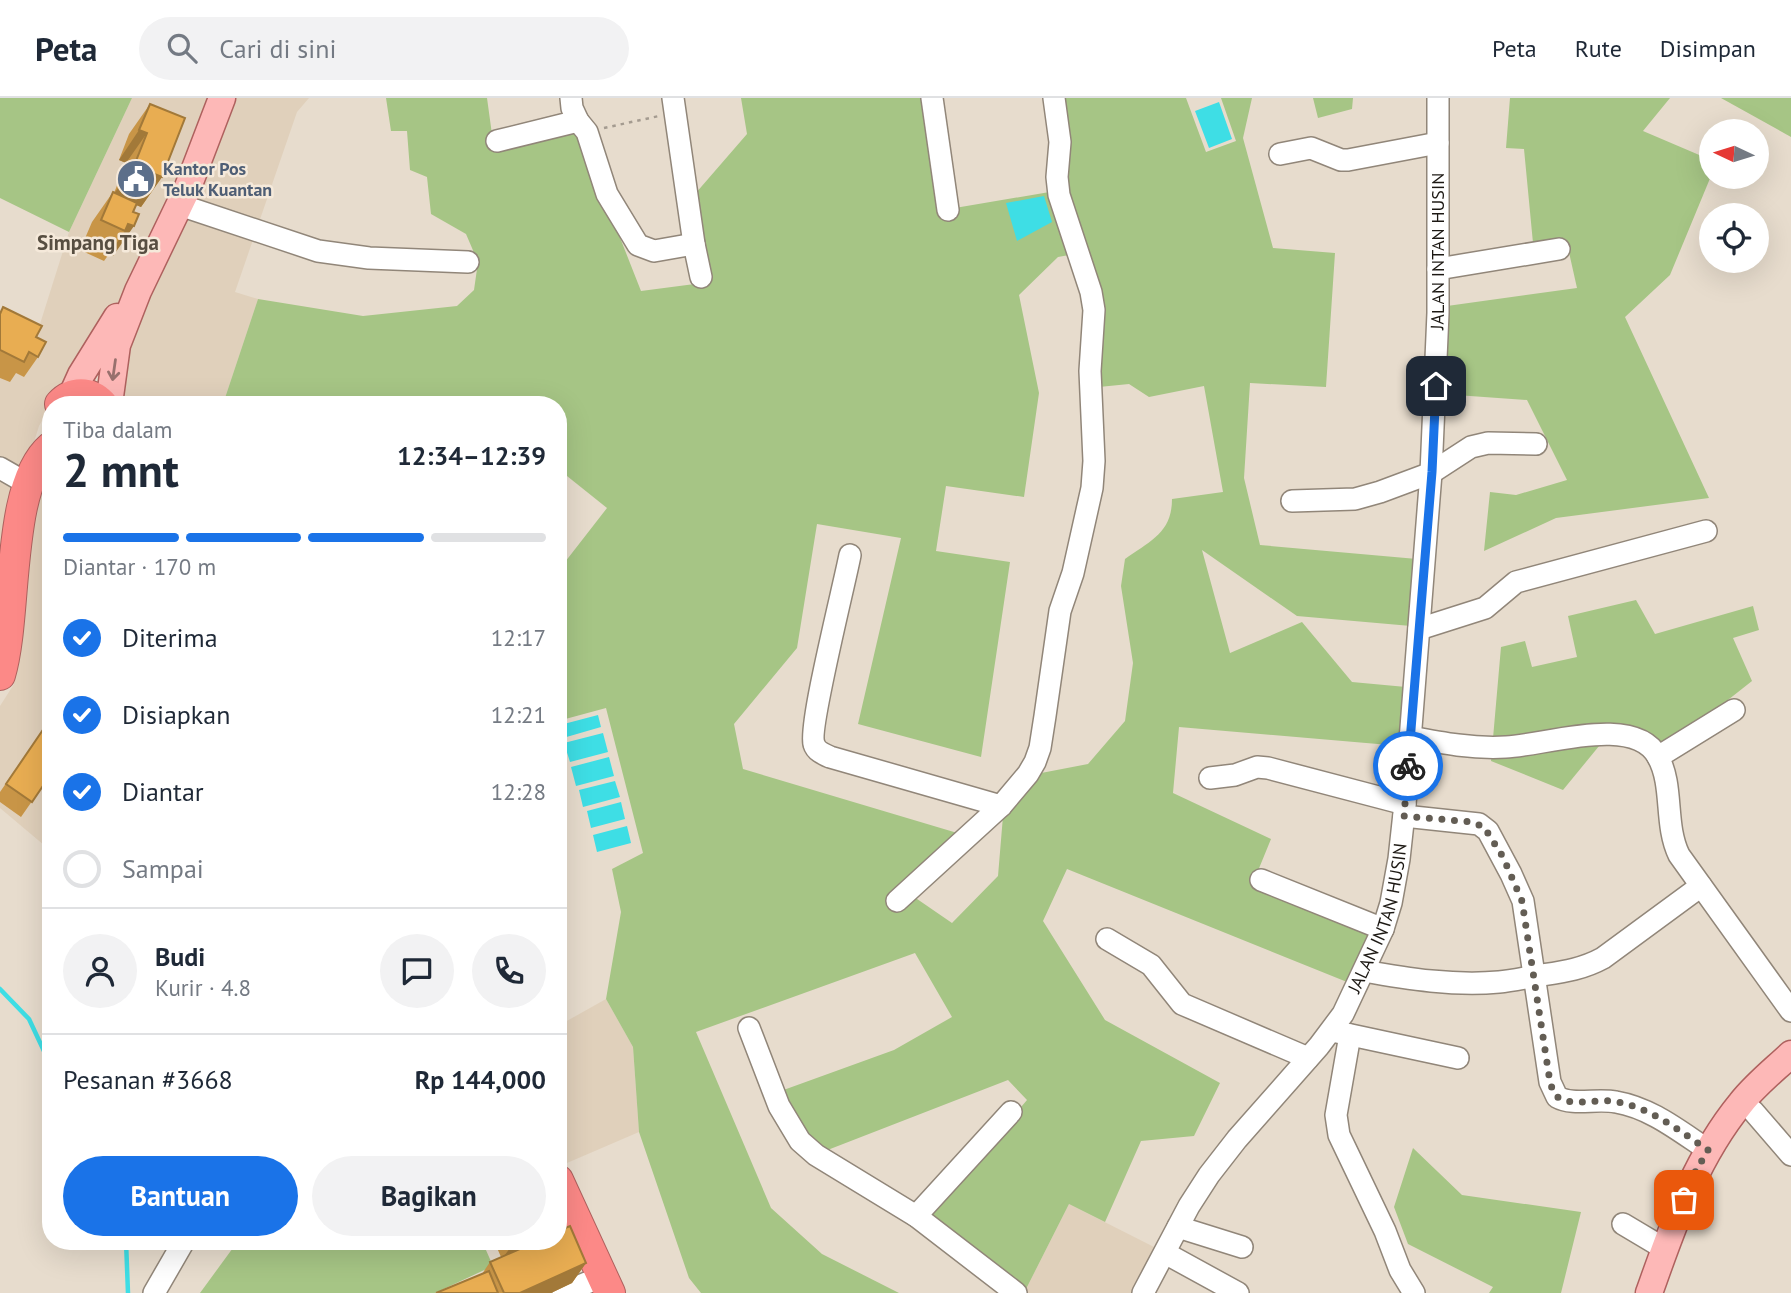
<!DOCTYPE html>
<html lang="id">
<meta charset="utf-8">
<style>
:root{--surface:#fff;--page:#f2f2f3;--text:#1f2937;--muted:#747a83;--line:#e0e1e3;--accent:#1a73e8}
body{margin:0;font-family:"PT Sans",sans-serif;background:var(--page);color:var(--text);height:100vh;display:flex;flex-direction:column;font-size:26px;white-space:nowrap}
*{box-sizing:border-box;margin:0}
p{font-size:23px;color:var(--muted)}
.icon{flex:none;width:38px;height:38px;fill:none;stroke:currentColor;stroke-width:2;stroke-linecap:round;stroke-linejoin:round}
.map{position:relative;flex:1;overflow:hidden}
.drawer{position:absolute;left:42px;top:298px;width:525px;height:854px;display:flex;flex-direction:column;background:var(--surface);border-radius:28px;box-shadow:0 7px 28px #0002}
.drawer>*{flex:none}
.needle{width:46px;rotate:274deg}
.fabs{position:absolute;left:1699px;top:21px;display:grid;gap:14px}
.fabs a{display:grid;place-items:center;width:70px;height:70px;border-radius:50%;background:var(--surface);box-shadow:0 7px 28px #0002;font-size:35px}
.pin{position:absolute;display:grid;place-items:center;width:60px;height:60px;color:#fff;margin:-30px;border-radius:14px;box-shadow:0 4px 10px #0006}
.courier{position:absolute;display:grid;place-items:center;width:70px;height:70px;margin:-35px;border:5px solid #1a73e8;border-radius:50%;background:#fff;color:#222;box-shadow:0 2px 9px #0007}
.summary em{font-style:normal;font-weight:600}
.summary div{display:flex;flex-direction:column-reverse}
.summary{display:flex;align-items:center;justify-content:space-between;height:119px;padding:0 21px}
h1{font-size:46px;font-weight:600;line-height:52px}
.bar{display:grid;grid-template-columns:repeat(4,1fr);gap:10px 7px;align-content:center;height:84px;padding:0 21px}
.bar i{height:9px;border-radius:5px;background:var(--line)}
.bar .selected{background:var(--accent)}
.bar p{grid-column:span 4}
.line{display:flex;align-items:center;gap:18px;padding:0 21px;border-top:2px solid var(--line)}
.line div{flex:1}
.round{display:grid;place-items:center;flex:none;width:74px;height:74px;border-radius:37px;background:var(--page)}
ol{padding:0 21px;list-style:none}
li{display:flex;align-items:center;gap:21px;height:77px}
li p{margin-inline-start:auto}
li .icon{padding:7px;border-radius:50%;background:var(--accent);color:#fff;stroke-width:4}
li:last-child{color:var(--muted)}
li i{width:38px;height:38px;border:4px solid var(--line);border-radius:50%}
.primary-button{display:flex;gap:14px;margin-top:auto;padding:14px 21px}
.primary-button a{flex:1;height:80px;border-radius:42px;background:var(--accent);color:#fff;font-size:28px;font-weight:600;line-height:80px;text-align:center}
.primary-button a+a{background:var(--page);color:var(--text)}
header{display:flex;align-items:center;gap:42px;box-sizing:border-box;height:98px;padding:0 35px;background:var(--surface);border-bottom:2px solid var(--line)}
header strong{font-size:33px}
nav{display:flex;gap:38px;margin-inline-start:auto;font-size:24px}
.search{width:490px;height:63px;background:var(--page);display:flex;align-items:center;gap:18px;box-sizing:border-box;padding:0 24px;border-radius:38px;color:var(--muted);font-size:26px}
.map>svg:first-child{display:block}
</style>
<header>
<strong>Peta</strong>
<div class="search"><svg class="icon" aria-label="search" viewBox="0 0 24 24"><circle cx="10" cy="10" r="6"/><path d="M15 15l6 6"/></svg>Cari di sini</div>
<nav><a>Peta</a><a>Rute</a><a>Disimpan</a></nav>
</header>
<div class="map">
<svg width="1791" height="1195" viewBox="0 0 1791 1195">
<rect width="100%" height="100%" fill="#e7dccd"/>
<!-- built -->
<path fill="#e0d0bb" d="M132,0H208L177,89L132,185L80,255L39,328L15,405L0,508V211L40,226L69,134Z
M231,0H309L297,14L235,194L258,201L223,306H127L124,292L126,240L193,108Z
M51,367V753L0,710V608L14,586L30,413Z
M606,901L633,949L639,1034L560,1068L558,1064V912L565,924Z
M1069,1106L1158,1151L1136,1195H1024Z"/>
<!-- green -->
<path fill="#a6c585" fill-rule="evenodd" d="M0,0H132L69,134L0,100Z
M386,0H487L494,51L578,33L641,193L710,184L695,96L747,36L741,0H933L949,111L1067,91L1058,0H1186L1206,54L1236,43L1221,0H1252L1243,40L1273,150L1335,155L1326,289L1250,285L1244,380L1260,447L1417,461L1411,528L1297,518L1202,452L1230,555L1302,524L1352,584L1406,589L1401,648L1179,629L1173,695L1271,741L1253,785L1376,834L1352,886L1067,771L1043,823L1105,922L1220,985L1194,1038L1141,1043L1105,1124L1069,1106L1024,1195L930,1117L1027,1002L1008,982L825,1053L802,1038L778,994L894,952L952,919L915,855L696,934L771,1110L822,1156L899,1195H701L689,1180L639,1034L633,949L606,901L621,814L612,771L643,755L606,610L558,623V473L607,410L562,374L558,378V306H223L258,201L363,218L457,208L474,192L478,164L466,136L431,116L427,79L410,72L407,33H391ZM1086,154L1099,289L1129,286L1149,299L1204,288L1223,394L1172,401C1172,435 1150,443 1125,461L1121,488L1133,565L1125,623L1088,666L1036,676L1003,718L998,778L952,825L904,792L964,737L743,671L734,626L797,550L817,426L901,440L858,626L981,659L1010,464L936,453L946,388L1024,399L1039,295L1019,197L1058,159Z
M1313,0H1353L1352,11L1318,20Z
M1510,0H1670L1643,33L1711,62V78L1670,177L1625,219L1709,400L1556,420L1484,453L1490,394L1516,397L1567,382L1527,302L1442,296L1447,208L1577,190L1566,141L1533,145L1524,51L1506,50Z
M1721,0H1791V39Z
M1636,502L1655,536L1753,508L1759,532L1733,540L1752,583L1653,661L1640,647L1604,642L1563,692L1491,663L1501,549L1525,543L1532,569L1577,559L1568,518Z
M1413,1050L1462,1097L1581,1114L1561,1195H1489L1493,1189L1408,1146L1394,1109Z
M238,1143H482L493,1168L435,1195H200Z"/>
<!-- water -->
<path fill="#3edee5" d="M1219,4L1232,41L1209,50L1195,13Z
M1044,98L1052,124L1017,143L1006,105Z
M598,617L601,629L563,640L560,627Z
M603,635L608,654L570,664L564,645Z
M609,659L614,678L576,688L571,669Z
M615,683L620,699L583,709L579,692Z
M621,704L625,721L591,730L587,713Z
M627,728L631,745L597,754L593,737Z"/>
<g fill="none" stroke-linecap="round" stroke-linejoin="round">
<!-- stream -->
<path stroke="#3edee5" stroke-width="4.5" d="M0,891L29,921L51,968
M126,1143L128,1195"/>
<!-- minor casing -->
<g stroke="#918679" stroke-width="24">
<g id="minor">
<path d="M571,0L572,10L578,23L587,34L607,96L638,147L654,153L694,146"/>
<path d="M673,0L694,146L701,179"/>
<path d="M932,0L948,112"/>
<path d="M497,43L578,23"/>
<path d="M1280,56L1311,50L1341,62H1348L1438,45"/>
<path d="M180,107L318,153L369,160L468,164"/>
<path d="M1438,171L1559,151"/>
<path d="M0,370L28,386"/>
<path d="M1292,403L1355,401L1380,394L1431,375L1471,349L1488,345L1536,346"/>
<path d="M850,457C845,484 808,630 814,646C816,653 823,656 830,659L1001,708"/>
<path d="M1419,531L1485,510L1516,484L1706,433"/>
<path d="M1411,639C1442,645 1473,651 1506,649C1543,648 1635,615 1658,659C1674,688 1664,726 1679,757L1791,913"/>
<path d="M1658,659L1734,612"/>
<path d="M1210,680L1235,677L1257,669L1268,670L1405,706"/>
<path d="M1404,718L1479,726L1488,733L1511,776L1523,803L1550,984L1557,999C1573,1008 1597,1000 1616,1004C1651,1010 1679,1033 1708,1052"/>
<path d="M1261,782L1383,831"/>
<path d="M897,803L1001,708L1028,676L1035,664L1040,650L1045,618L1060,513L1073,475L1092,390L1094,363L1090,273L1094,212L1091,194L1059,97L1057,79L1060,44L1054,0"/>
<path d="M1107,841L1151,867L1182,906L1308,960"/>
<path d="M1364,873C1408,881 1454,888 1499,884C1511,883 1524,880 1536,878C1561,874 1581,872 1603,860L1701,788"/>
<path d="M749,930L779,1008L800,1043L816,1057L916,1118L1016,1195"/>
<path d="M1337,934L1458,960"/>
<path d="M1350,937L1336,1017L1339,1037L1385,1133L1400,1172L1414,1195"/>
<path d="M1753,1013L1791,1057"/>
<path d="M916,1118L1011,1014"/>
<path d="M1623,1126L1665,1151"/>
<path d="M1178,1129L1242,1149"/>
<path d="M1165,1155L1238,1195"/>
<path d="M154,1195L184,1143"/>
<path d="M563,1195L603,1178"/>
<path id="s1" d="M1143,1195L1189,1108L1209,1077L1237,1041L1319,948L1343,916L1383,831L1391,805L1399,761L1405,706L1431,375L1438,215V0"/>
</g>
</g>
<!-- major casing -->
<g stroke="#ae615e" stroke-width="29">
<path id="major" d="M72,297L81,277L117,219
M109,306L117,247L138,193L188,89L222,0
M1649,1195C1673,1128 1695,1061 1741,1005C1755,987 1774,972 1791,956"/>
</g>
<!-- highway casing -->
<g stroke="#ae615e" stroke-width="32">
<path id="highway" d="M60,306C72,293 90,293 102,306
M0,577C18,518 5,388 51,349
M558,1082L610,1195"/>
</g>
<!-- path -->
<path stroke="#a49b90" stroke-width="2.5" stroke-dasharray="3.5 5" stroke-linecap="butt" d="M604,30L659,18"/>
<!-- minor -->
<use href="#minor" stroke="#fff" stroke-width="21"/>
<!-- major -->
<use href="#major" stroke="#fdb8b7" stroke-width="26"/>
<!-- highway -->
<use href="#highway" stroke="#fc8987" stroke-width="30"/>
</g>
<!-- wall -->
<path fill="#c89547" d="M150,6L162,79L141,109L136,107L133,114L139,116L113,158L109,156L104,163L80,152L92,124L113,94L114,95L126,65L119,62L129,36Z
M3,209L36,239L38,259L24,279L16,275L10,284L0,280V214Z
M51,620V676L21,719L0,704V694Z
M494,1143H558L586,1165L572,1185L551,1195H436L482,1176L490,1164L501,1159Z"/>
<!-- shaded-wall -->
<path fill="#a27939" d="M139,32L147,35L126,65L119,62Z
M134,68L162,79L141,109L113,97Z
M128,126L134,128L113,158L109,156L125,133Z
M520,1143H541L502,1161L513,1146Z
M586,1165L572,1185L551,1195H520Z"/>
<!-- building -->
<path fill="#e8ad52" stroke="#a27939" stroke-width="2" d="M150,6L185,20L162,79L134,68L147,35L139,32Z
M113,94L137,105L133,114L139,116L134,128L128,126L125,133L101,122Z
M3,209L42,228L36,239L46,244L38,259L29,254L24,264L0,252V216Z
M51,620V676L32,704L6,686Z
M570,1128L586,1165L520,1195H504L490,1164L538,1143H558V1133Z
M511,1143H520L513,1146Z
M489,1173L498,1195H436Z"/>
<!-- one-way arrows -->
<defs><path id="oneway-shaft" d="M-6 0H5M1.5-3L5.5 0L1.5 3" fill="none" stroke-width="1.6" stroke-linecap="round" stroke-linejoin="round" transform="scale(1.75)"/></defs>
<use stroke="#98706d" href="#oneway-shaft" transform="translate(114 272) rotate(98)"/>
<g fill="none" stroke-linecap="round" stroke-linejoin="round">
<!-- done -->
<path stroke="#635d54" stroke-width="7" stroke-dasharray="0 12.6" d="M1408,668L1404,718L1472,724L1484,729L1503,759L1522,803L1550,984L1554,996C1567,1010 1594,1001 1611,1003C1648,1007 1678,1032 1708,1052L1693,1078L1684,1102"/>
<!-- route -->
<path stroke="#1a73e8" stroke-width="9" d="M1408,668L1432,374L1436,288"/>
</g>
<!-- icons -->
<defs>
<g id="civic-disc" transform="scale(2.0125)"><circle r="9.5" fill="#5c6f8a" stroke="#f5e9da"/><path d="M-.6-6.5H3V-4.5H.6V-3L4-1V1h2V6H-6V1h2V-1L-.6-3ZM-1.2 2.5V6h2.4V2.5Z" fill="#fff"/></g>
</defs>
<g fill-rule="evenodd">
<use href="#civic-disc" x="136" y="81"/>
</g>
<g text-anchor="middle" stroke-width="5" stroke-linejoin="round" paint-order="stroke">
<!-- service labels -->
<g font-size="18" font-weight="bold" fill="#4e5e75" stroke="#f5e9da" text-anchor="start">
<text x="163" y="77">Kantor Pos<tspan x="163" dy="21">Teluk Kuantan</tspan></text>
</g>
<!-- street labels -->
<g font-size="18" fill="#1c1813" stroke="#f5e9da">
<text dy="6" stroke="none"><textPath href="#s1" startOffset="1120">JALAN INTAN HUSIN</textPath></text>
<text dy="6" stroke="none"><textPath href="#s1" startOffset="448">JALAN INTAN HUSIN</textPath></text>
</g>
<!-- quarter labels -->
<g font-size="21" font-weight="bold" fill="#574e41" stroke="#f5e9da">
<text x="98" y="152">Simpang Tiga</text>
</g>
</g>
</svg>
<div class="fabs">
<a><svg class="needle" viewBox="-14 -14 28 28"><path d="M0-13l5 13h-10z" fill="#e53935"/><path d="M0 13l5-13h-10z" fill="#747a83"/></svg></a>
<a><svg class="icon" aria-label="locate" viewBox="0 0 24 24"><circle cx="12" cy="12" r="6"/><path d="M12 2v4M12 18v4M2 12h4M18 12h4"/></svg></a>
</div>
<div class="pin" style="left:1684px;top:1102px;background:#ea580c"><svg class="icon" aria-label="bag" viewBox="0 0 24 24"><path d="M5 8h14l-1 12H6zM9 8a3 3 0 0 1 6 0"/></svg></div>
<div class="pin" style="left:1436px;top:288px;background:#1f2937"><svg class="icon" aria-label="home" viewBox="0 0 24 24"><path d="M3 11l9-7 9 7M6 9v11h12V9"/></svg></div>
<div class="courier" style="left:1408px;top:668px"><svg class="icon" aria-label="bike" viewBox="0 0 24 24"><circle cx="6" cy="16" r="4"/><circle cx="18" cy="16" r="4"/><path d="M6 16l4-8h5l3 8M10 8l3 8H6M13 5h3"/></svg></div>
<section class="drawer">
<div class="summary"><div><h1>2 mnt</h1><p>Tiba dalam</p></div><em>12:34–12:39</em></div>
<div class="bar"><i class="selected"></i><i class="selected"></i><i class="selected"></i><i></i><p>Diantar · 170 m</p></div>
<ol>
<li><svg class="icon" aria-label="check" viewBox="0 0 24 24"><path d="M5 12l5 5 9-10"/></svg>Diterima<p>12:17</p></li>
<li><svg class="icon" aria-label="check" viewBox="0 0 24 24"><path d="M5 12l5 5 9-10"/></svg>Disiapkan<p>12:21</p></li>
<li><svg class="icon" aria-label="check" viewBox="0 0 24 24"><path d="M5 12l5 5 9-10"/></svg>Diantar<p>12:28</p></li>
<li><i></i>Sampai</li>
</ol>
<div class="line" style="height:126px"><a class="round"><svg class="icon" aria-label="person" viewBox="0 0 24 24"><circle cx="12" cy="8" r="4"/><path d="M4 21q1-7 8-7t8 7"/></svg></a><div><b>Budi</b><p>Kurir · 4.8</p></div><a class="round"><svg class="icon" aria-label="chat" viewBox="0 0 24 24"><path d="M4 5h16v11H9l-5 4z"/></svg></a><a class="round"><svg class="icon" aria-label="phone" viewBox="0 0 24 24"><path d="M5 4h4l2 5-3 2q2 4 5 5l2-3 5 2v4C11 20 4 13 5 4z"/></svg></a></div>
<div class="line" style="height:91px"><div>Pesanan #3668</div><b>Rp 144,000</b></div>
<div class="primary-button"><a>Bantuan</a><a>Bagikan</a></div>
</section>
</div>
